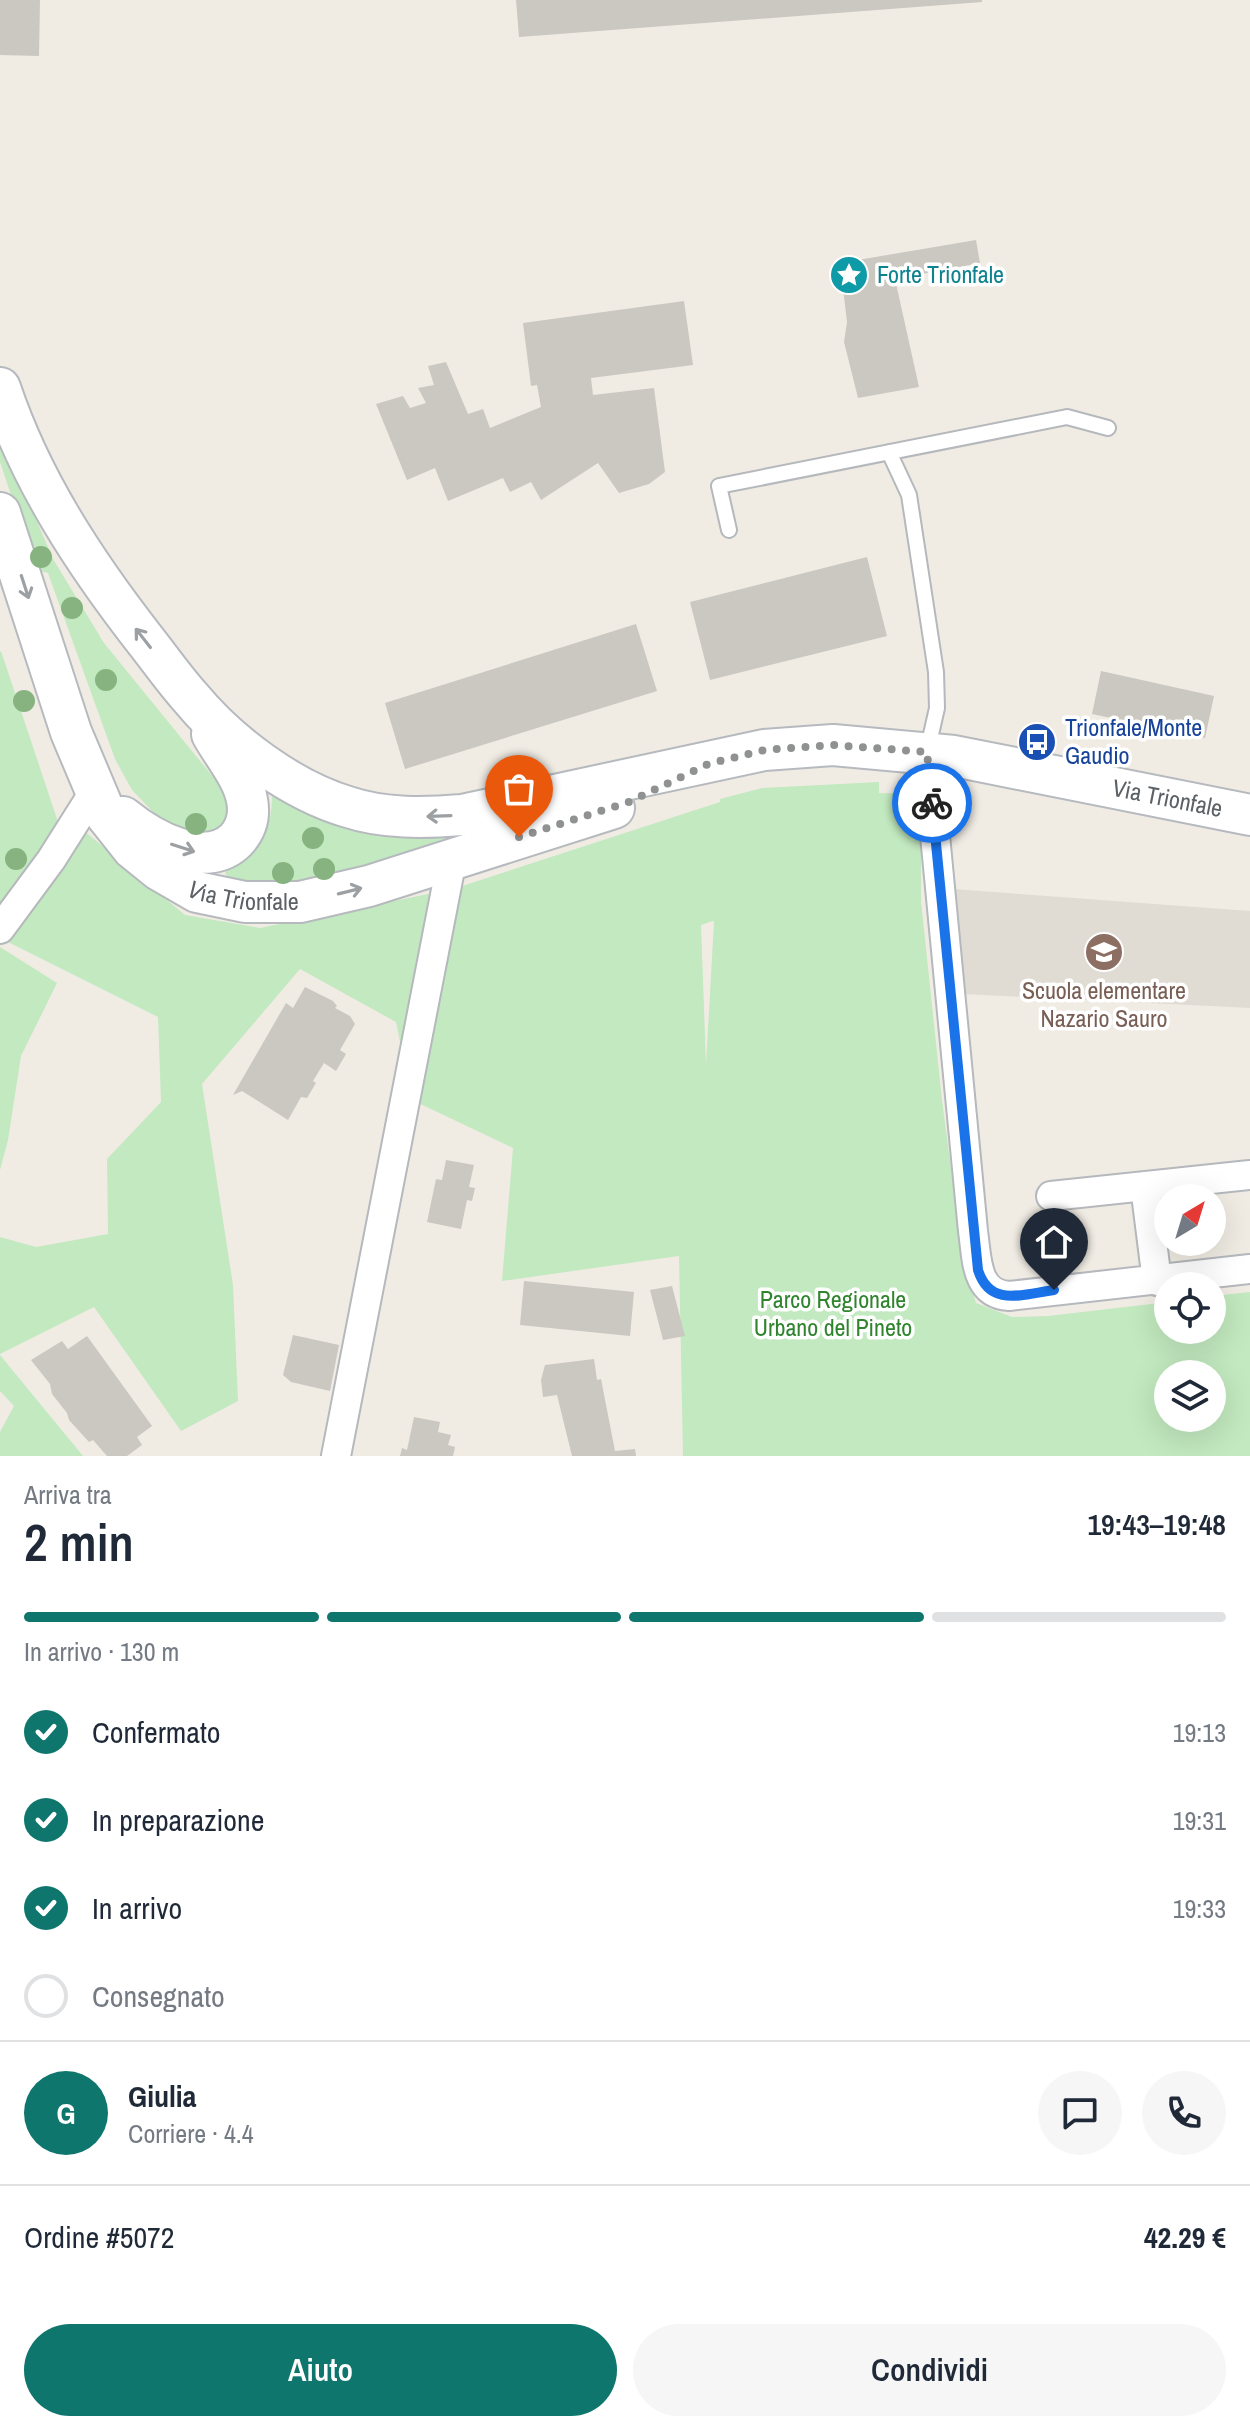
<!DOCTYPE html>
<html lang="it">
<meta charset="utf-8">
<style>
:root{--surface:#fff;--page:#f6f6f7;--text:#1f2937;--muted:#747a83;--line:#e0e1e3;--accent:#0f766e}
body{margin:0;font-family:"Archivo Narrow",sans-serif;background:var(--page);color:var(--text);height:100vh;display:flex;flex-direction:column;font-size:30px;white-space:nowrap}
*{box-sizing:border-box;margin:0}
p{font-size:26px;color:var(--muted)}
.icon{flex:none;width:44px;height:44px;fill:none;stroke:currentColor;stroke-width:2;stroke-linecap:round;stroke-linejoin:round}
.map{position:relative;height:1456px;overflow:hidden}
.side{display:flex;flex-direction:column;background:var(--surface);flex:1}
.side>*{flex:none}
.needle{width:52px;rotate:38deg}
.buttons{position:absolute;left:1154px;top:1184px;display:grid;gap:16px}
.buttons a{display:grid;place-items:center;width:72px;height:72px;border-radius:50%;background:var(--surface);box-shadow:0 8px 32px #0002;font-size:40px}
.pin{position:absolute;display:grid;place-items:center;width:68px;height:68px;color:#fff;margin:-82px -34px;border-radius:50% 50% 50% 0;rotate:-45deg;box-shadow:0 0 8px #0007}
.pin .icon{rotate:45deg}
.courier{position:absolute;display:grid;place-items:center;width:80px;height:80px;margin:-40px;border:6px solid #1a73e8;border-radius:50%;background:#fff;color:#222;box-shadow:0 2px 10px #0007}
.overview em{font-style:normal;font-weight:600}
.overview div{display:flex;flex-direction:column-reverse}
.overview{display:flex;align-items:center;justify-content:space-between;height:136px;padding:0 24px}
h1{font-size:52px;font-weight:600;line-height:60px}
.bar{display:grid;grid-template-columns:repeat(4,1fr);gap:12px 8px;align-content:center;height:96px;padding:0 24px}
.bar i{height:10px;border-radius:6px;background:var(--line)}
.bar .active{background:var(--accent)}
.bar p{grid-column:span 4}
.line{display:flex;align-items:center;gap:20px;padding:0 24px;border-top:2px solid var(--line)}
.line div{flex:1}
.round{display:grid;place-items:center;flex:none;width:84px;height:84px;border-radius:42px;background:var(--page)}
ol{padding:0 24px;list-style:none}
li{display:flex;align-items:center;gap:24px;height:88px}
li p{margin-inline-start:auto}
li .icon{padding:8px;border-radius:50%;background:var(--accent);color:#fff;stroke-width:4}
li:last-child{color:var(--muted)}
li i{width:44px;height:44px;border:4px solid var(--line);border-radius:50%}
.primary-button{display:flex;gap:16px;margin-top:auto;padding:16px 24px}
.primary-button a{flex:1;height:92px;border-radius:48px;background:var(--accent);color:#fff;font-size:32px;font-weight:600;line-height:92px;text-align:center}
.primary-button a+a{background:var(--page);color:var(--text)}
.map>svg:first-child{display:block}
</style>
<div class="map">
<svg width="1250" height="1456" viewBox="0 0 1250 1456">
<rect width="100%" height="100%" fill="#f0ece4"/>
<!-- education -->
<path fill="#e0dbd3" d="M953,889L1250,911V1008L963,994Z"/>
<!-- green -->
<path fill="#c2e9bf" fill-rule="evenodd" d="M0,435L53,559L104,643L231,799L235,813L224,832L182,836L154,813L132,790L115,759L48,573L36,570L0,462Z
M1,651L59,825L0,912V652Z
M879,782V793L916,794L921,818V901L942,1100L963,1260L976,1303L1012,1317L1048,1316L1168,1302V1330H1212V1296L1250,1292V1456H683L679,1256L502,1281L513,1148L412,1100L396,1022L300,969L202,1084L233,1285L238,1401L181,1431L94,1307L0,1354V1237L36,1247L108,1234L107,1159L161,1102L158,1017L2,939L83,830L185,915L260,928L453,889L720,802V799L762,788ZM713,921L714,922L706,1065L701,925ZM1168,1374H1212V1418H1168Z
M272,795C289,803 305,812 322,819C368,837 421,837 469,835L306,886L268,887L231,881L225,873L229,868C258,847 272,834 272,795Z
M0,947L57,983L21,1056L8,1140L0,1170Z
M0,1355L83,1456H0V1432L14,1406L0,1391Z"/>
<!-- building -->
<path fill="#cbc7c1" d="M0,0H40L39,56L0,55Z
M516,0H982V2L519,37Z
M976,240L980,263L895,279L919,387L858,398L844,342L847,322L840,263Z
M684,301L693,365L591,378L593,395L654,388L665,472L649,484L619,493L598,463L541,500L531,482L510,492L503,478L448,501L435,468L407,480L376,404L403,396L410,408L426,403L418,388L434,385L428,366L446,362L468,414L483,409L490,428L541,407L537,385L531,386L523,323Z
M867,557L887,636L710,680L690,602Z
M636,624L657,691L405,769L385,703Z
M1101,671L1214,696L1205,738L1092,714Z
M305,987L333,1001L337,1006L335,1008L350,1016L355,1024L340,1050L346,1054L336,1071L324,1063L313,1081L316,1083L307,1098L301,1097L288,1120L242,1091L233,1095L286,1003L293,1008Z
M446,1160L474,1165L469,1187L475,1188L472,1201L467,1200L461,1229L427,1222L436,1179L442,1180Z
M524,1281L634,1292L630,1336L520,1325Z
M672,1286L685,1336L663,1340L650,1290Z
M293,1335L339,1345L330,1391L291,1382L283,1375Z
M87,1336L152,1426L137,1437L142,1445L127,1456H107L93,1440L89,1442L69,1420L67,1413L52,1394L50,1384L31,1360L62,1341L68,1349Z
M594,1359L597,1380L601,1379L615,1451L635,1449L636,1456H572L557,1395L543,1397L541,1380L545,1365Z
M414,1417L440,1422L438,1432L451,1435L448,1445L455,1447L453,1456H400L402,1448L407,1450Z"/>
<g fill="none" stroke-linecap="round" stroke-linejoin="round">
<!-- lane casing -->
<g stroke="#b5b8bc" stroke-width="18">
<path id="lane" d="M889,452L909,495L936,672L937,708L927,752
M729,530L719,486L1067,417L1108,428"/>
</g>
<!-- street casing -->
<g stroke="#b5b8bc" stroke-width="32">
<path id="street" d="M927,752L973,1231C977,1258 975,1294 1009,1296L1250,1269
M0,929L51,860L94,792
M1145,1186L1157,1281
M1051,1196L1250,1175
M336,1456L452,859"/>
</g>
<!-- secondary casing -->
<g stroke="#b6babf" stroke-width="44">
<g id="secondary">
<path id="s1" d="M0,388C31,481 85,563 145,640C160,659 174,679 190,697C228,743 290,790 348,807C384,819 425,818 462,815L764,750L833,745L954,756L1250,815"/>
<path id="s2" d="M0,513L71,732L106,815L133,849L159,870L197,892L245,902H300L369,886L614,808"/>
<path d="M123,817C150,839 205,871 236,840C247,828 250,815 247,800C243,777 223,754 212,734"/>
</g>
</g>
<!-- lane -->
<use href="#lane" stroke="#fff" stroke-width="14"/>
<!-- street -->
<use href="#street" stroke="#fff" stroke-width="28"/>
<!-- secondary -->
<use href="#secondary" stroke="#fff" stroke-width="40"/>
</g>
<!-- trees -->
<g fill="#86b37f">
<circle cx="41" cy="557" r="11"/>
<circle cx="72" cy="608" r="11"/>
<circle cx="106" cy="680" r="11"/>
<circle cx="24" cy="701" r="11"/>
<circle cx="196" cy="824" r="11"/>
<circle cx="313" cy="838" r="11"/>
<circle cx="16" cy="859" r="11"/>
<circle cx="324" cy="869" r="11"/>
<circle cx="283" cy="873" r="11"/>
</g>
<!-- one-way arrows -->
<defs><path id="oneway-shaft" d="M-6 0H5M1.5-3L5.5 0L1.5 3" fill="none" stroke-width="1.6" stroke-linecap="round" stroke-linejoin="round" transform="scale(2)"/></defs>
<g stroke="#9da0a3">
<use href="#oneway-shaft" transform="translate(25 587) rotate(72)"/>
<use href="#oneway-shaft" transform="translate(143 638) rotate(-128)"/>
<use href="#oneway-shaft" transform="translate(439 816) rotate(178)"/>
<use href="#oneway-shaft" transform="translate(183 848) rotate(18)"/>
<use href="#oneway-shaft" transform="translate(350 891) rotate(-14)"/>
</g>
<g fill="none" stroke-linecap="round" stroke-linejoin="round">
<!-- done -->
<path stroke="#909292" stroke-width="8" stroke-dasharray="0 14.4" d="M519,837L629,802L708,764L764,750L833,745L927,752L932,803"/>
<!-- route -->
<path stroke="#1a73e8" stroke-width="10" d="M932,803L978,1270C990,1308 1023,1294 1054,1290"/>
</g>
<!-- icons -->
<defs>
<g id="sight-disc" transform="scale(2)"><circle r="9.5" fill="#0f9aa8" stroke="#fff"/><path d="M0-6L1.8-2.2L6-1.7L2.9 1.2L3.7 5.4L0 3.3L-3.7 5.4L-2.9 1.2L-6-1.7L-1.8-2.2Z" fill="#fff"/></g>
<g id="bus-disc" transform="scale(2)"><circle r="9.5" fill="#1a4fb4" stroke="#fff"/><path d="M-5-6H5V4H4V6H2V4H-2V6H-4V4H-5ZM-3.5-4V0h7V-4ZM-3.5 1.2v1.5H-2V1.2ZM2 1.2v1.5H3.5V1.2Z" fill="#fff"/></g>
<g id="school-disc" transform="scale(2)"><circle r="9.5" fill="#8d6e63" stroke="#fff"/><path d="M0-5L7-2L0 1L-7-2ZM-4 1L0 2.5L4 1V4Q0 6-4 4Z" fill="#fff"/></g>
</defs>
<g fill-rule="evenodd">
<use href="#sight-disc" x="849" y="275"/>
<use href="#bus-disc" x="1037" y="742"/>
<use href="#school-disc" x="1104" y="952"/>
</g>
<g text-anchor="middle" stroke-width="7" stroke-linejoin="round" paint-order="stroke">
<!-- culture labels -->
<g font-size="24" fill="#0d838f" stroke="#fff" text-anchor="start">
<text x="877" y="283">Forte Trionfale</text>
</g>
<!-- transit labels -->
<g font-size="24" fill="#164399" stroke="#fff" text-anchor="start">
<text x="1065" y="736">Trionfale/Monte<tspan x="1065" dy="28">Gaudio</tspan></text>
</g>
<!-- street labels -->
<g font-size="24" fill="#5c6166" stroke="#fff">
<text dy="8" stroke="none"><textPath href="#s1" startOffset="1392">Via Trionfale</textPath></text>
<text dy="8" stroke="none"><textPath href="#s2" startOffset="488">Via Trionfale</textPath></text>
</g>
<!-- education labels -->
<g font-size="24" fill="#785e54" stroke="#fff">
<text x="1104" y="999">Scuola elementare<tspan x="1104" dy="28">Nazario Sauro</tspan></text>
</g>
<!-- park labels -->
<g font-size="24" fill="#2f842d" stroke="#fff">
<text x="833" y="1308">Parco Regionale<tspan x="833" dy="28">Urbano del Pineto</tspan></text>
</g>
</g>
</svg>
<div class="buttons">
<a><svg class="needle" viewBox="-14 -14 28 28"><path d="M0-13l5 13h-10z" fill="#e53935"/><path d="M0 13l5-13h-10z" fill="#747a83"/></svg></a>
<a><svg class="icon" aria-label="locate" viewBox="0 0 24 24"><circle cx="12" cy="12" r="6"/><path d="M12 2v4M12 18v4M2 12h4M18 12h4"/></svg></a>
<a><svg class="icon" aria-label="layers" viewBox="0 0 24 24"><path d="M12 4l9 5-9 5-9-5zM3 14l9 5 9-5"/></svg></a>
</div>
<div class="pin" style="left:519px;top:837px;background:#ea580c"><svg class="icon" aria-label="bag" viewBox="0 0 24 24"><path d="M5 8h14l-1 12H6zM9 8a3 3 0 0 1 6 0"/></svg></div>
<div class="pin" style="left:1054px;top:1290px;background:#1f2937"><svg class="icon" aria-label="home" viewBox="0 0 24 24"><path d="M3 11l9-7 9 7M6 9v11h12V9"/></svg></div>
<div class="courier" style="left:932px;top:803px"><svg class="icon" aria-label="bike" viewBox="0 0 24 24"><circle cx="6" cy="16" r="4"/><circle cx="18" cy="16" r="4"/><path d="M6 16l4-8h5l3 8M10 8l3 8H6M13 5h3"/></svg></div>
</div>
<section class="side">
<div class="overview"><div><h1>2 min</h1><p>Arriva tra</p></div><em>19:43–19:48</em></div>
<div class="bar"><i class="active"></i><i class="active"></i><i class="active"></i><i></i><p>In arrivo · 130 m</p></div>
<ol>
<li><svg class="icon" aria-label="check" viewBox="0 0 24 24"><path d="M5 12l5 5 9-10"/></svg>Confermato<p>19:13</p></li>
<li><svg class="icon" aria-label="check" viewBox="0 0 24 24"><path d="M5 12l5 5 9-10"/></svg>In preparazione<p>19:31</p></li>
<li><svg class="icon" aria-label="check" viewBox="0 0 24 24"><path d="M5 12l5 5 9-10"/></svg>In arrivo<p>19:33</p></li>
<li><i></i>Consegnato</li>
</ol>
<div class="line" style="height:144px"><b class="round" style="background:var(--accent);color:#fff">G</b><div><b>Giulia</b><p>Corriere · 4.4</p></div><a class="round"><svg class="icon" aria-label="chat" viewBox="0 0 24 24"><path d="M4 5h16v11H9l-5 4z"/></svg></a><a class="round"><svg class="icon" aria-label="phone" viewBox="0 0 24 24"><path d="M5 4h4l2 5-3 2q2 4 5 5l2-3 5 2v4C11 20 4 13 5 4z"/></svg></a></div>
<div class="line" style="height:104px"><div>Ordine #5072</div><b>42.29 €</b></div>
<div class="primary-button"><a>Aiuto</a><a>Condividi</a></div>
</section>
